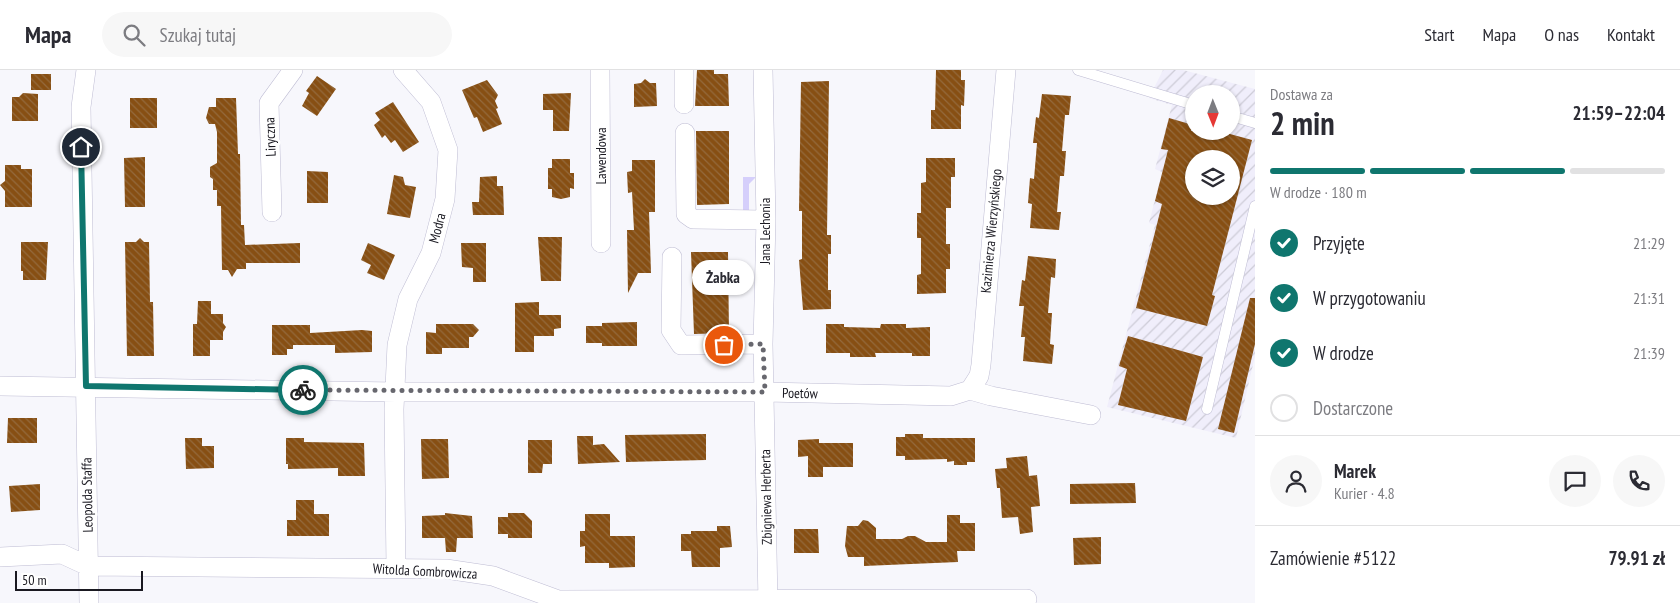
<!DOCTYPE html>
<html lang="pl">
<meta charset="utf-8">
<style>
:root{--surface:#fff;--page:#f7f7f7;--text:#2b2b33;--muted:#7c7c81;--line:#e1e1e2;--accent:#0f766e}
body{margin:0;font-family:"PT Sans Narrow",sans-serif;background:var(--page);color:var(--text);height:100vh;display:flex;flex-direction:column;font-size:19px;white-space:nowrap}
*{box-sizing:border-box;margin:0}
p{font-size:16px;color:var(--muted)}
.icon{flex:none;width:28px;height:28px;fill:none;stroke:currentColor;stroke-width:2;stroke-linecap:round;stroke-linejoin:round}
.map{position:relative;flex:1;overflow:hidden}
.details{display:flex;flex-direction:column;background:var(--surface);width:425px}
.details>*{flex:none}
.needle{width:32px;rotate:179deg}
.buttons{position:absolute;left:1185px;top:15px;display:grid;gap:10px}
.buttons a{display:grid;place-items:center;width:55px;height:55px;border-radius:50%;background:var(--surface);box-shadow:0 1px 4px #0004;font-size:25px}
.scale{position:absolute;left:15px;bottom:12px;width:128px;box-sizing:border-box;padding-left:5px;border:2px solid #1a1921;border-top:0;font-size:14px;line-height:18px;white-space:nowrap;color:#1a1921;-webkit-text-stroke:4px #fff;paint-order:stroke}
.pin{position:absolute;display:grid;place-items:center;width:42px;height:42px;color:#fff;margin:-21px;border:2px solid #fff;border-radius:50%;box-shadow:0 1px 5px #0007}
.courier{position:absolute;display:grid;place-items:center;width:50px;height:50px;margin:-25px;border:4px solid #0f766e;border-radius:50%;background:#fff;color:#222;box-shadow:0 1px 6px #0007}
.bubble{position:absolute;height:35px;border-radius:18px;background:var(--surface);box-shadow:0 1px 4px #0004;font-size:16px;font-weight:700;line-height:35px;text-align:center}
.headline em{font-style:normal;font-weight:700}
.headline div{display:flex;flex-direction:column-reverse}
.headline{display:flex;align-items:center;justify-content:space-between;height:85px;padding:0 15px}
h1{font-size:32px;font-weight:700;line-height:38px}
.bar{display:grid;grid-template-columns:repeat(4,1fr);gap:8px 5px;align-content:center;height:60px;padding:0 15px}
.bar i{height:6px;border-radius:4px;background:var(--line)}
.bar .current{background:var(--accent)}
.bar p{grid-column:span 4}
.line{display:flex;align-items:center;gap:12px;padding:0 15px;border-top:1px solid var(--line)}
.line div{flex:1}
.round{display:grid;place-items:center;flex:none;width:52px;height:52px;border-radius:26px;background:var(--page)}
ol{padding:0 15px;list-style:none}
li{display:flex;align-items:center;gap:15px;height:55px}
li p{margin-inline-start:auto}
li .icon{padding:5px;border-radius:50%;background:var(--accent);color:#fff;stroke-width:4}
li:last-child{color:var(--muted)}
li i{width:28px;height:28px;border:2px solid var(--line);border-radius:50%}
header{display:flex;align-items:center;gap:30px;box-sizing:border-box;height:70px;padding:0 25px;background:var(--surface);border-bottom:1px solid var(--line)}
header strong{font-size:24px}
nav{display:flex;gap:28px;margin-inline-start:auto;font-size:18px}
.search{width:350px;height:45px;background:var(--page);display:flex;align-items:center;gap:12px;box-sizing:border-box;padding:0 18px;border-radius:28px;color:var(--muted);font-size:19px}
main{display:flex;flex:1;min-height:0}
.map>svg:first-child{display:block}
</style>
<header>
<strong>Mapa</strong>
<div class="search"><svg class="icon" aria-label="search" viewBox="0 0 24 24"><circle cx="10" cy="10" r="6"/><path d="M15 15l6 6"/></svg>Szukaj tutaj</div>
<nav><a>Start</a><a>Mapa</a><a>O nas</a><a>Kontakt</a></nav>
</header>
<main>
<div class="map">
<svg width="1255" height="533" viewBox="0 0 1255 533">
<defs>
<pattern id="industrial-furrows" width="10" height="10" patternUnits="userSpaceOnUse" patternTransform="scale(1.25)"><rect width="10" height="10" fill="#f0eefb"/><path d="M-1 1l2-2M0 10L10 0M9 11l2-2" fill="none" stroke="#cdccd7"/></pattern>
<pattern id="building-back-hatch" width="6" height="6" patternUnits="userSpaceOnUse" patternTransform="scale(1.25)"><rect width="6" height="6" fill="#874f13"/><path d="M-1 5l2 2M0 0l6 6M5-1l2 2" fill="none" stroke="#946a3d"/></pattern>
</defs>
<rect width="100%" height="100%" fill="#f7f7fc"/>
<!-- industrial -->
<path fill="url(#industrial-furrows)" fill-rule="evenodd" d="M1163,0H1183L1255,19V286L1236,368L1107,337L1155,155L1149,153L1162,102L1155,99L1172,35L1149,28ZM1194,24H1231V61H1194ZM1194,89H1231V126H1194Z"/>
<!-- grass -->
<path fill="#d5cffb" d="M743,107H756L749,114V143H743Z"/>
<!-- building -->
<path fill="url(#building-back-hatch)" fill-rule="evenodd" d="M697,0H714V4H728L729,36H695Z
M936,0H961V10H965L964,36L961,35V59H931V40H935Z
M31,4H51V20H31Z
M317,6L336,19L317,46L302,36L309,23L306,21Z
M645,9L650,13H656L657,36L634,37V14L641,13Z
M487,10L498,25L495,31L498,38L496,39L502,54L483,62L477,47L474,48L462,20Z
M829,11L827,165H831V184H828V220H831V239L803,240L799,190L802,189V141H799L801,12Z
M23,23L38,24V51H12V27H19Z
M571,23L569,61H553V40H543V24Z
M1042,24L1071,26L1069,45H1065L1062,81H1066L1064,106H1060L1057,142H1061L1059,160L1030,158L1032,134L1028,133L1030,108L1034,109L1037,73H1033L1036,47L1039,48Z
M130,28H157V58H130Z
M216,28H236L238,84H240L241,155H244L245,175L300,173V193H246V199H237L232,207L228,200H222L221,136H217V120H213V109L210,107V97L217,93V62L215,54H209L206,48L209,37H216Z
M393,32L419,72L403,82L395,70L391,73L385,65L382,68L374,55L380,50L375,43Z
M1169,48L1193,55L1191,61H1219L1252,70L1212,225L1215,226L1207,256L1136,238L1162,134L1155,131L1168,80L1161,79ZM1194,87L1231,89V126H1194Z
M696,61H729V134L697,135Z
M145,87V137H125L124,88Z
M926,88H955V107H951V138H946V174H950V199H946V223L917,224V205L921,204V168H917V143H921V113L926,112Z
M552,89H570V103H574V119L570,118V127L561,129L552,127V119H548V98H552Z
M632,90H655V142H649L651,203H638L628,223L627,160H634L632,122L628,123L627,102L632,101Z
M5,95H21V99H32V137H5V121L0,115L5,111Z
M307,101L328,102V133H307Z
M394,105L403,107L405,115L416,117L410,148L387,144Z
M497,106V116H503L504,145H473L472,132H479L480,107Z
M538,167H562L561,211H541Z
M140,168L144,172H149L150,232H153L154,286H127L125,172H136Z
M21,172H48L46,210H23V201H21Z
M368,173L395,185L384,210L367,203L371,195L361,190Z
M461,173H486V212H473V198L462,197Z
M691,182H728L729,263L694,264Z
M1028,186L1056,189L1055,208L1051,207L1048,243H1052L1050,274L1054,275L1052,294L1023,291L1025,267H1021L1024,236H1019L1022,210L1025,211Z
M1250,228H1255V274L1234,363L1218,359Z
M198,231H211V244H223V253L226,257L223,262V270H210V286H193V254H197Z
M539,232V245H561V258L554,259V266H534V282H515V233Z
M637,252V276H602V273H586V256H602V253Z
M436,254H473L479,260L473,267H469V278H442V284H426V262L436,263Z
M826,254H844V257L880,258L881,254H906V258L930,257V286H912V283H875L876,287H850V283H826Z
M272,255H310V263L362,260L372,261V282L335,283V275H293V279H287V285H272Z
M1128,266L1203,287L1186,351L1118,335L1127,299L1119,296Z
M8,348H37V373H7Z
M706,364V390L626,392L625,365Z
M905,364H923V368H975V392H967V395H954V391L947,392V389L905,390V386H896V367H905Z
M577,366H593V375L604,374L620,392L578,394Z
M185,368H202V376H214V398L186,399Z
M286,368H304V372L364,373L365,406H338V398L288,399V394H286Z
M421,369H448L449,408L422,409Z
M819,369V373H853V397H823V407H808V386L798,387V370Z
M528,370H552V394H543L542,403H528Z
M1027,386L1029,406L1037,405L1040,436L1031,437L1033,462L1020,464L1018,447L1002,448L1000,418H997L995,399L1007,398L1006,388Z
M1135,413L1136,433L1070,434V414Z
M40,414V440L11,442L9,416Z
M296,430H314V444H329V466H287V450H296Z
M445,443L472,446L473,468H457L456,482H446L445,468H422V446L445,445Z
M508,443H524L532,451V468H508V464H498V447H508Z
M585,444H610V466H635V497L609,498V493H585V476L580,477V461H585Z
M947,445H960V453H975V481H957L958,492L864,496V487H848L845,476L847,456H858L863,450L868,451L876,458V469H902L908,466H915L926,472H947Z
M717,456H730L732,477L720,478V497H692L691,481H681V464H691V461H717Z
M794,459H818L819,483H794Z
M1101,467V494L1074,495L1073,468Z"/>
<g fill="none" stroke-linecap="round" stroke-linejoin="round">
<!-- lane casing -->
<g stroke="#bebcd3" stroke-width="11">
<path id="lane" d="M1078,0L1194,35
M1231,46L1255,53
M1207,339L1255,136"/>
</g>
<!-- street casing -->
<g stroke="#bebcd3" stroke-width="20">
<path id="street" d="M86,0L81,37L89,533
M600,0L601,173
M763,0L766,150L763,274L768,533
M684,34V0
M685,63L686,144L693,149L766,150
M272,142L269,33L293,0
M672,187L671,260L681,275L763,274
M0,316L396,322H765L951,326L970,320L991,326L1091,345
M970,320L979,306L981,295L1006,0
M0,487L62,484L88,496L446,499L493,506L558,530L1027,529
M396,497L394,339L397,275L408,229L431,183L445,129L448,80L431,32L403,0"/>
</g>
<!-- lane -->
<use href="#lane" stroke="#fff" stroke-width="10"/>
<!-- street -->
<use href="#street" stroke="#fff" stroke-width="19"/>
</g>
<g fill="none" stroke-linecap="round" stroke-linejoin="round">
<!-- done -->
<path stroke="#67676e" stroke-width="5" stroke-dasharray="0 9" d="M303,320L765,322L763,274L724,275"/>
<!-- route -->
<path stroke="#0f766e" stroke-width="6" d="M81,77L86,316L303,320"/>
</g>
<g text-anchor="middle" stroke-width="5" stroke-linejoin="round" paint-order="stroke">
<!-- street labels -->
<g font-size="14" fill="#1a1921" stroke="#fff">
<text transform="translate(270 67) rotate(-92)" y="5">Liryczna</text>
<text transform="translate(601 86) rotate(-90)" y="5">Lawendowa</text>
<text transform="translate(437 158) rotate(-75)" y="5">Modra</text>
<text transform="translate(765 161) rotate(-90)" y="5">Jana Lechonia</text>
<text transform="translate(991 161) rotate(-85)" y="5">Kazimierza Wierzyńskiego</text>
<text transform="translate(800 323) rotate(1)" y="5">Poetów</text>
<text transform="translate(87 425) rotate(-91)" y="5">Leopolda Staffa</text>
<text transform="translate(766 427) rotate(-91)" y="5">Zbigniewa Herberta</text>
<text transform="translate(425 501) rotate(3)" y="5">Witolda Gombrowicza</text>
</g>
</g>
</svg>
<div class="buttons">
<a><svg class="needle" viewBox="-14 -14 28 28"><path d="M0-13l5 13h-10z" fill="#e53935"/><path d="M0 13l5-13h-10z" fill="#7c7c81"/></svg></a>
<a><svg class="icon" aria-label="layers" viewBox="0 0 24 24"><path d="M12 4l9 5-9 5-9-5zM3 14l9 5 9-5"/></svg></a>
</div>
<div class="scale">50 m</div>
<div class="pin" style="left:724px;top:275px;background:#ea580c"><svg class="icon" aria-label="bag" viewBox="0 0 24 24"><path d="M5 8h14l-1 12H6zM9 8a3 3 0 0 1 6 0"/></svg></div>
<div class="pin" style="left:81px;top:77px;background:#1f2937"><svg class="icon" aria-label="home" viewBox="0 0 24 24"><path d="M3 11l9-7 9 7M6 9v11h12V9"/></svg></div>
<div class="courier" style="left:303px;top:320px"><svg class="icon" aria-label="bike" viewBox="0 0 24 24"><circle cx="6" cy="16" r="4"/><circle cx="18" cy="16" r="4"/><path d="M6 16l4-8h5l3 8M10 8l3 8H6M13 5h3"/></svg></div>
<div class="bubble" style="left:692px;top:190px;width:62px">Żabka</div>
</div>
<section class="details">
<div class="headline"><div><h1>2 min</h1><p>Dostawa za</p></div><em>21:59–22:04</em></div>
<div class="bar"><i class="current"></i><i class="current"></i><i class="current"></i><i></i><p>W drodze · 180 m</p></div>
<ol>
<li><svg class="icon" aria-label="check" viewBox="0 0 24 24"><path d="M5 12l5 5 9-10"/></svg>Przyjęte<p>21:29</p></li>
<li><svg class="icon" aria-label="check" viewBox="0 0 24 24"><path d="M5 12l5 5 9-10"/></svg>W przygotowaniu<p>21:31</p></li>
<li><svg class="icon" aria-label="check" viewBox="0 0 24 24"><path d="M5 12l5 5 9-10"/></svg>W drodze<p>21:39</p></li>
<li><i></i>Dostarczone</li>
</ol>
<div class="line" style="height:90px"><a class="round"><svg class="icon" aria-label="person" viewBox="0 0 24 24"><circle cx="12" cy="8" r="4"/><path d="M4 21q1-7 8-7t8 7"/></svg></a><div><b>Marek</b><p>Kurier · 4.8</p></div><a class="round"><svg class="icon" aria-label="chat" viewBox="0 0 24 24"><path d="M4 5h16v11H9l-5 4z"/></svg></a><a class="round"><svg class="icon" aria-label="phone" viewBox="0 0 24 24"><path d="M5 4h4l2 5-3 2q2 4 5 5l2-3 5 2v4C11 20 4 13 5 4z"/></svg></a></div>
<div class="line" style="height:65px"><div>Zamówienie #5122</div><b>79.91 zł</b></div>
</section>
</main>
